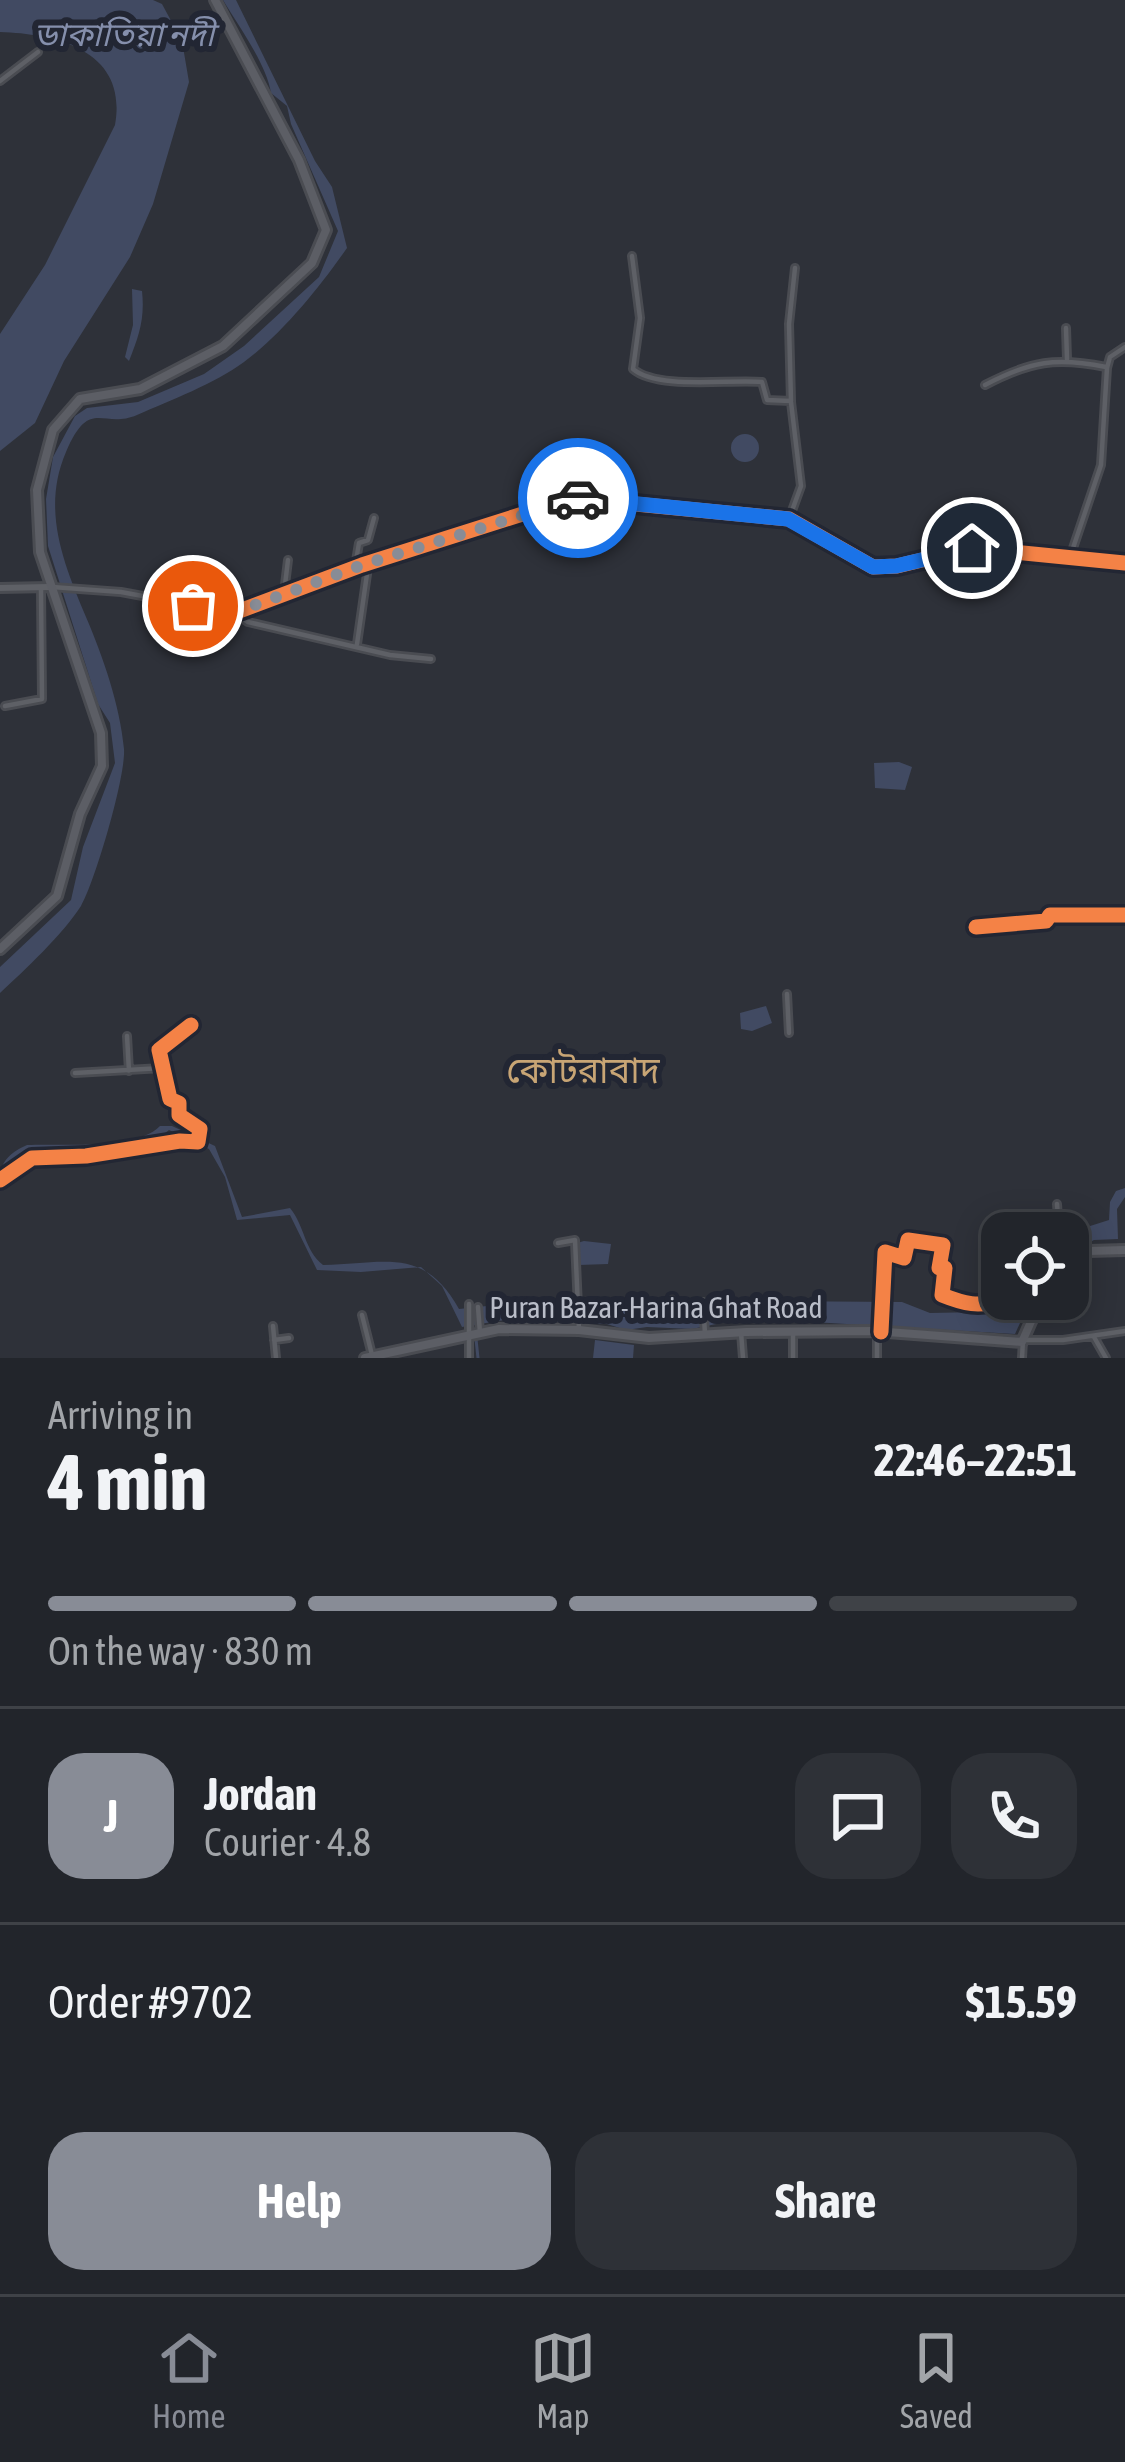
<!DOCTYPE html>
<meta charset="utf-8">
<style>
:root{--surface:#22252b;--page:#2e3137;--text:#f1f3f6;--muted:#a2a5a9;--line:#3f4247;--accent:#888c96}
body{margin:0;font-family:"Asap Condensed","Noto Sans Bengali",sans-serif;background:var(--page);color:var(--text);height:100vh;display:flex;flex-direction:column;font-size:45px;white-space:nowrap}
*{box-sizing:border-box;margin:0}
p{font-size:39px;color:var(--muted)}
.icon{flex:none;width:66px;height:66px;fill:none;stroke:currentColor;stroke-width:2;stroke-linecap:round;stroke-linejoin:round}
.map{position:relative;height:1358px;overflow:hidden}
.sheet{display:flex;flex-direction:column;background:var(--surface);flex:1}
.sheet>*{flex:none}
.fabs{position:absolute;left:981px;top:1212px;display:grid;gap:24px}
.fabs a{display:grid;place-items:center;width:108px;height:108px;border-radius:24px;background:var(--surface);box-shadow:0 6px 30px #0003,0 0 0 3px var(--line);font-size:60px}
.pin{position:absolute;display:grid;place-items:center;width:102px;height:102px;color:#fff;margin:-51px;border:6px solid #fff;border-radius:50%;box-shadow:0 3px 12px #0007}
.courier{position:absolute;display:grid;place-items:center;width:120px;height:120px;margin:-60px;border:9px solid #1a73e8;border-radius:50%;background:#fff;color:#222;box-shadow:0 3px 15px #0007}
.headline em{font-style:normal;font-weight:700}
.headline div{display:flex;flex-direction:column-reverse}
.headline{display:flex;align-items:center;justify-content:space-between;height:204px;padding:0 48px}
h1{font-size:78px;font-weight:700;line-height:90px}
.bar{display:grid;grid-template-columns:repeat(4,1fr);gap:18px 12px;align-content:center;height:144px;padding:0 48px}
.bar i{height:15px;border-radius:9px;background:var(--line)}
.bar .selected{background:var(--accent)}
.bar p{grid-column:span 4}
.line{display:flex;align-items:center;gap:30px;padding:0 48px;border-top:3px solid var(--line)}
.line div{flex:1}
.round{display:grid;place-items:center;flex:none;width:126px;height:126px;border-radius:36px;background:var(--page)}
.primary-button{display:flex;gap:24px;margin-top:auto;padding:24px 48px}
.primary-button a{flex:1;height:138px;border-radius:36px;background:var(--accent);color:#fff;font-size:48px;font-weight:700;line-height:138px;text-align:center}
.primary-button a+a{background:var(--page);color:var(--text)}
.tabs{display:flex;justify-content:space-around;align-items:center;height:168px;border-top:3px solid var(--line);background:var(--surface);font-size:33px;color:var(--muted)}
.tabs a{display:grid;justify-items:center;gap:6px}
.tabs .selected{color:var(--accent)}
.map>svg:first-child{display:block}
</style>
<div class="map">
<svg width="1125" height="1358" viewBox="0 0 1125 1358">
<rect width="100%" height="100%" fill="#2e3139"/>
<!-- water -->
<path fill="#414a62" d="M0,0H153L162,4L182,41L189,82L153,204L130,257L64,361L35,423L0,451V334L45,265L115,125C128,52 60,34 0,32Z
M223,0H236L315,161L332,187L347,248C319,288 283,333 244,362C214,384 171,400 137,415C102,430 90,396 66,452C41,510 64,564 86,617C103,657 120,705 124,749C126,776 95,882 81,906C63,934 25,970 0,993V967L71,900L83,847L115,763L110,723L98,704L48,546L46,499L53,457L75,416L87,408L138,402L204,374L244,346L319,277L338,231L291,124L287,106L271,93C267,65 238,25 223,0Z
M132,289L142,291C145,319 139,336 129,361L125,357L133,325Z
M731 448a14 14 0 1 1 28 0a14 14 0 1 1-28 0Z
M899,762L912,767L905,790L875,788L874,763Z
M766,1006L772,1023L752,1031L741,1029L740,1013Z
M160,1126H172L215,1146L242,1217L290,1208C305,1226 304,1250 323,1265C385,1264 424,1246 459,1309L532,1301H579L614,1308L752,1301L902,1302L930,1313L981,1312L1017,1299H1031L1015,1334L745,1318L692,1329L647,1327L626,1330L607,1324L504,1320L462,1327L442,1286L421,1267L361,1272L317,1270L290,1215L237,1220L225,1177L209,1149L169,1130L156,1140L113,1150L38,1152L21,1159L0,1177C0,1161 13,1151 27,1145C63,1143 136,1151 160,1126Z
M1125,1188V1197L1117,1209L1118,1239L1094,1240L1068,1253V1233L1109,1220L1110,1202L1116,1191Z
M584,1241L611,1244L608,1264L579,1265L577,1243Z
M595,1340L634,1345L633,1358H593Z"/>
<g fill="none" stroke-linecap="round" stroke-linejoin="round">
<!-- stream -->
<path stroke="#414a62" stroke-width="3" d="M476,1339L478,1358"/>
<!-- minor casing -->
<g stroke="#4a4c52" stroke-width="10">
<path id="minor" d="M0,81L38,52
M632,256L640,318L633,369C657,390 730,379 762,382L767,400L791,401L789,324L795,268
M1066,328L1067,359
M985,385C1031,361 1056,357 1106,367
M789,519L801,486L791,402
M1070,557L1101,465L1107,368L1110,357L1125,347
M355,567L359,543L368,540L374,518
M52,587L121,592L234,613L248,622L390,655L431,659
M284,593L288,560
M234,613L362,565L573,498L789,519L873,567L897,566L972,548L1125,563
M357,644L368,567
M5,706L42,699L41,588
M976,927L1046,921L1050,915H1125
M787,994L789,1033
M127,1036L129,1071
M75,1073L162,1068
M0,1180L32,1158L86,1156L180,1141L198,1142L200,1129L179,1115V1103L170,1099L159,1050L191,1025
M1057,1204L1059,1233
M1070,1229L1080,1259
M1062,1233L1080,1224
M558,1243L575,1240L579,1330
M1018,1299L1038,1307
M703,1302L705,1334
M478,1307L480,1333
M362,1315L372,1355
M273,1326L276,1358
M793,1331V1358
M877,1331V1358
M741,1332L743,1358
M881,1332L885,1252L904,1258L908,1240L943,1245L939,1268H945L942,1295C962,1303 981,1309 1002,1298
M1094,1337L1106,1358
M274,1340L289,1338
M469,1358V1304
M1022,1358L1023,1340H1063L1125,1331"/>
</g>
<!-- tertiary casing -->
<g stroke="#4a4c52" stroke-width="12">
<path id="tertiary" d="M0,588L49,587"/>
</g>
<!-- secondary casing -->
<g stroke="#4a4c52" stroke-width="14">
<path id="secondary" d="M0,949L57,896L80,814L102,766L101,733L40,552L37,490L53,430L80,399L140,389L223,346L312,263L326,230L299,160L215,0
M1068,1266L1089,1251L1125,1250
M365,1358L499,1329L579,1330L649,1338L746,1332L874,1331L1022,1342L1041,1299"/>
</g>
<!-- minor -->
<use href="#minor" stroke="#5e6066" stroke-width="4.5"/>
<!-- tertiary -->
<use href="#tertiary" stroke="#5e6066" stroke-width="6"/>
<!-- secondary -->
<use href="#secondary" stroke="#5c5e65" stroke-width="8"/>
<!-- cycleway casing -->
<g stroke="#222633" stroke-width="22">
<path id="cycleway" d="M234,613L362,565L573,498L789,519L873,567L897,566L972,548L1125,563
M976,927L1046,921L1050,915H1125
M0,1180L32,1158L86,1156L180,1141L198,1142L200,1129L179,1115V1103L170,1099L159,1050L191,1025
M881,1332L885,1252L904,1258L908,1240L943,1245L939,1268H945L942,1295C962,1303 981,1309 1002,1298"/>
</g>
<!-- cycleway -->
<use href="#cycleway" stroke="#f48246" stroke-width="15"/>
</g>
<g fill="none" stroke-linecap="round" stroke-linejoin="round">
<!-- done -->
<path stroke="#888c96" stroke-width="12" stroke-dasharray="0 21.6" d="M193,606L234,613L362,565L578,498"/>
<!-- route -->
<path stroke="#1a73e8" stroke-width="15" d="M578,498L788,519L873,567L896,566L972,548"/>
</g>
<g text-anchor="middle" stroke-width="12" stroke-linejoin="round" paint-order="stroke">
<!-- street labels -->
<g font-size="30" fill="#b9bdc8" stroke="#222633">
<text x="656" y="1318">Puran Bazar-Harina Ghat Road</text>
</g>
<!-- water labels -->
<g font-size="33" font-style="italic" fill="#858fac" stroke="#222633">
<text x="124" y="46">ডাকাতিয়া নদী</text>
</g>
<!-- quarter labels -->
<g font-size="36" fill="#c8a575" stroke="#222633">
<text x="583" y="1083">কোটরাবাদ</text>
</g>
</g>
</svg>
<div class="fabs">
<a><svg class="icon" aria-label="locate" viewBox="0 0 24 24"><circle cx="12" cy="12" r="6"/><path d="M12 2v4M12 18v4M2 12h4M18 12h4"/></svg></a>
</div>
<div class="pin" style="left:193px;top:606px;background:#ea580c"><svg class="icon" aria-label="bag" viewBox="0 0 24 24"><path d="M5 8h14l-1 12H6zM9 8a3 3 0 0 1 6 0"/></svg></div>
<div class="pin" style="left:972px;top:548px;background:#1f2937"><svg class="icon" aria-label="home" viewBox="0 0 24 24"><path d="M3 11l9-7 9 7M6 9v11h12V9"/></svg></div>
<div class="courier" style="left:578px;top:498px"><svg class="icon" aria-label="car" viewBox="0 0 24 24"><path d="M5 17H2v-5l4-1 3-4h7l3 4 3 1v5h-3M9 17h6M6 11h13"/><circle cx="7" cy="17" r="2"/><circle cx="17" cy="17" r="2"/></svg></div>
</div>
<section class="sheet">
<div class="headline"><div><h1>4 min</h1><p>Arriving in</p></div><em>22:46–22:51</em></div>
<div class="bar"><i class="selected"></i><i class="selected"></i><i class="selected"></i><i></i><p>On the way · 830 m</p></div>
<div class="line" style="height:216px"><b class="round" style="background:var(--accent);color:#fff">J</b><div><b>Jordan</b><p>Courier · 4.8</p></div><a class="round"><svg class="icon" aria-label="chat" viewBox="0 0 24 24"><path d="M4 5h16v11H9l-5 4z"/></svg></a><a class="round"><svg class="icon" aria-label="phone" viewBox="0 0 24 24"><path d="M5 4h4l2 5-3 2q2 4 5 5l2-3 5 2v4C11 20 4 13 5 4z"/></svg></a></div>
<div class="line" style="height:156px"><div>Order #9702</div><b>$15.59</b></div>
<div class="primary-button"><a>Help</a><a>Share</a></div>
</section>
<nav class="tabs">
<a class="selected"><svg class="icon" aria-label="home" viewBox="0 0 24 24"><path d="M3 11l9-7 9 7M6 9v11h12V9"/></svg>Home</a>
<a><svg class="icon" aria-label="map" viewBox="0 0 24 24"><path d="M3 6l6-2 6 2 6-2v14l-6 2-6-2-6 2zM9 4v14M15 6v14"/></svg>Map</a>
<a><svg class="icon" aria-label="saved" viewBox="0 0 24 24"><path d="M7 4h10v16l-5-4-5 4z"/></svg>Saved</a>
</nav>
